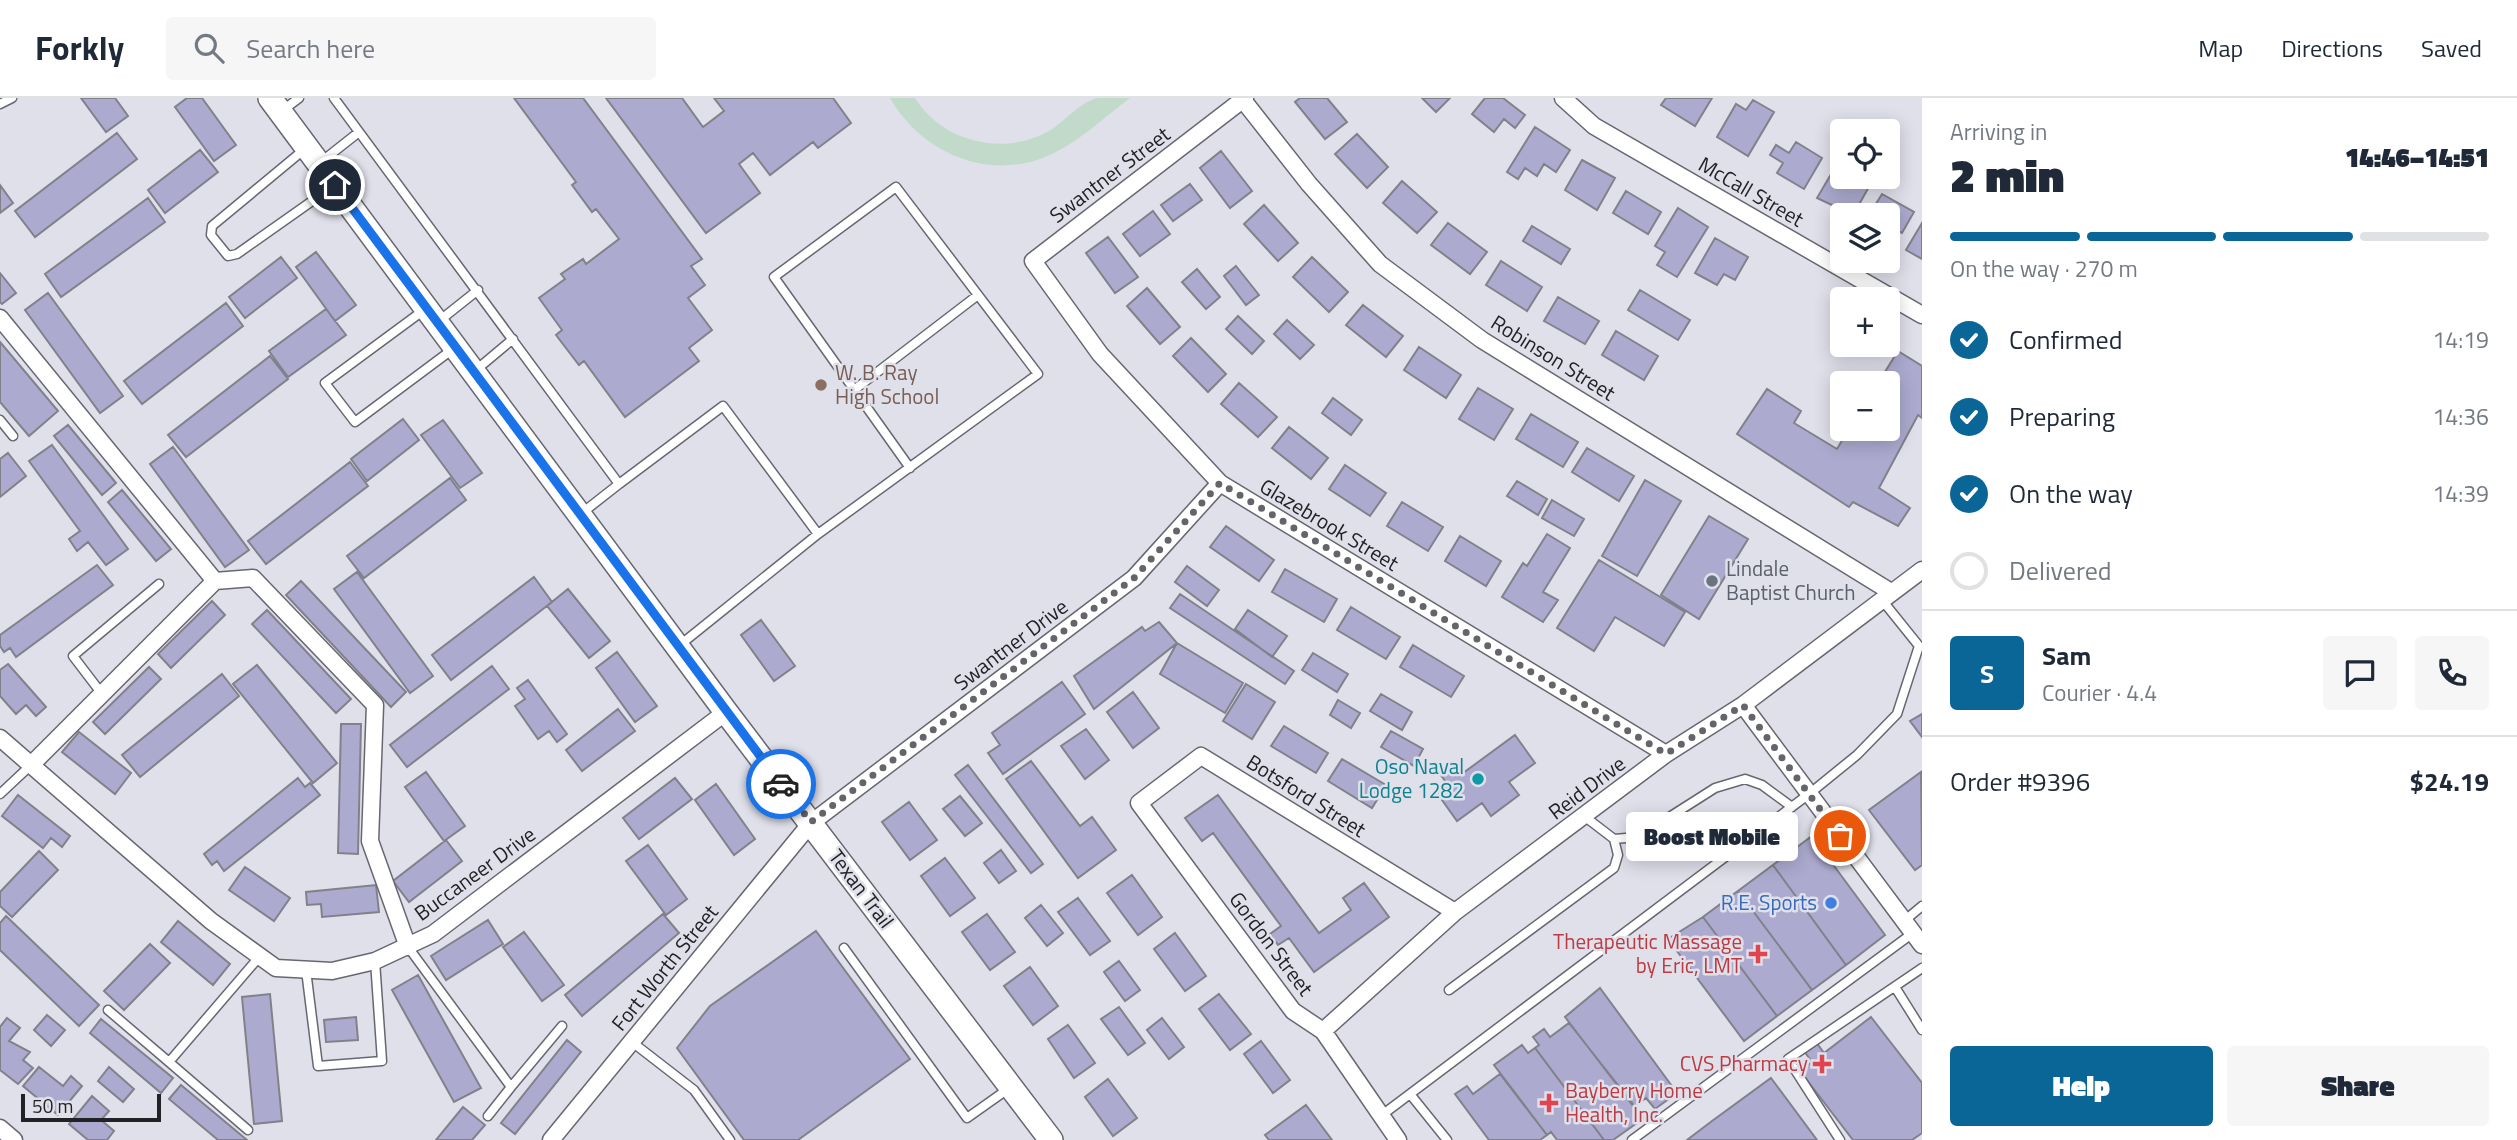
<!DOCTYPE html>
<meta charset="utf-8">
<style>
:root{--surface:#fff;--page:#f6f6f7;--text:#1f2937;--muted:#747a83;--line:#e0e1e3;--accent:#096696}
body{margin:0;font-family:"Titillium Web",sans-serif;background:var(--page);color:var(--text);height:100vh;display:flex;flex-direction:column;font-size:26px;white-space:nowrap}
*{box-sizing:border-box;margin:0}
p{font-size:23px;color:var(--muted)}
.icon{flex:none;width:38px;height:38px;fill:none;stroke:currentColor;stroke-width:2;stroke-linecap:round;stroke-linejoin:round}
.map{position:relative;flex:1;overflow:hidden}
.details{display:flex;flex-direction:column;background:var(--surface);width:595px}
.details>*{flex:none}
.buttons{position:absolute;left:1830px;top:21px;display:grid;gap:14px}
.buttons a{display:grid;place-items:center;width:70px;height:70px;border-radius:7px;background:var(--surface);box-shadow:0 4px 18px #0003;font-size:35px}
.scale{position:absolute;left:21px;bottom:18px;width:140px;box-sizing:border-box;padding-left:7px;border:4px solid #222226;border-top:0;font-size:19px;line-height:24px;white-space:nowrap;color:#222226;-webkit-text-stroke:5px #e0e0eb;paint-order:stroke}
.pin{position:absolute;display:grid;place-items:center;width:60px;height:60px;color:#fff;margin:-30px;border:4px solid #fff;border-radius:50%;box-shadow:0 2px 7px #0007}
.courier{position:absolute;display:grid;place-items:center;width:70px;height:70px;margin:-35px;border:5px solid #1a73e8;border-radius:50%;background:#fff;color:#222;box-shadow:0 2px 9px #0007}
.bubble{position:absolute;height:49px;border-radius:7px;background:var(--surface);box-shadow:0 4px 18px #0003;font-size:23px;font-weight:800;line-height:49px;text-align:center}
.summary em{font-style:normal;font-weight:800}
.summary div{display:flex;flex-direction:column-reverse}
.summary{display:flex;align-items:center;justify-content:space-between;height:119px;padding:0 28px}
h1{font-size:46px;font-weight:800;line-height:52px}
.bar{display:grid;grid-template-columns:repeat(4,1fr);gap:10px 7px;align-content:center;height:84px;padding:0 28px}
.bar i{height:9px;border-radius:5px;background:var(--line)}
.bar .on{background:var(--accent)}
.bar p{grid-column:span 4}
.line{display:flex;align-items:center;gap:18px;padding:0 28px;border-top:2px solid var(--line)}
.line div{flex:1}
.round{display:grid;place-items:center;flex:none;width:74px;height:74px;border-radius:7px;background:var(--page)}
ol{padding:0 28px;list-style:none}
li{display:flex;align-items:center;gap:21px;height:77px}
li p{margin-inline-start:auto}
li .icon{padding:7px;border-radius:50%;background:var(--accent);color:#fff;stroke-width:4}
li:last-child{color:var(--muted)}
li i{width:38px;height:38px;border:4px solid var(--line);border-radius:50%}
.action{display:flex;gap:14px;margin-top:auto;padding:14px 28px}
.action a{flex:1;height:80px;border-radius:7px;background:var(--accent);color:#fff;font-size:28px;font-weight:800;line-height:80px;text-align:center}
.action a+a{background:var(--page);color:var(--text)}
header{display:flex;align-items:center;gap:42px;box-sizing:border-box;height:98px;padding:0 35px;background:var(--surface);border-bottom:2px solid var(--line)}
header strong{font-size:33px}
nav{display:flex;gap:38px;margin-inline-start:auto;font-size:24px}
.search{width:490px;height:63px;background:var(--page);display:flex;align-items:center;gap:18px;box-sizing:border-box;padding:0 24px;border-radius:7px;color:var(--muted);font-size:26px}
main{display:flex;flex:1;min-height:0}
.map>svg:first-child{display:block}
</style>
<header>
<strong>Forkly</strong>
<div class="search"><svg class="icon" aria-label="search" viewBox="0 0 24 24"><circle cx="10" cy="10" r="6"/><path d="M15 15l6 6"/></svg>Search here</div>
<nav><a>Map</a><a>Directions</a><a>Saved</a></nav>
</header>
<main>
<div class="map">
<svg width="1922" height="1042" viewBox="0 0 1922 1042">
<rect width="100%" height="100%" fill="#e0e0eb"/>
<!-- green -->
<path fill="#c1daca" d="M890,0H915C942,44 1004,59 1049,33C1063,25 1081,3 1098,0C1108,0 1120,0 1130,0C1106,18 1083,40 1056,54C995,86 923,58 890,0Z"/>
<!-- building -->
<path fill="#acabcf" stroke="#82818b" stroke-width="2" d="M81,0H115L128,18L106,34Z
M187,0H202L236,47L214,63L175,9Z
M514,0H583L702,161L691,168L705,187L688,200L712,232L689,250L699,263L625,319L584,263L579,267L556,237L562,232L539,200L565,181L561,176L583,161L586,166L619,141L596,111L592,114L572,87L576,84Z
M606,0H682L703,29L724,13L714,0H833L851,25L818,50L813,44L770,77L753,55L739,66L760,95L706,135Z
M1300,0H1327L1347,24L1325,41L1295,4Z
M1422,0H1450L1436,14Z
M1485,0H1503L1525,17L1515,30L1504,21L1494,34L1472,16Z
M1666,0H1712L1695,28L1661,7Z
M1753,2L1774,14L1748,58L1717,39L1736,6L1746,12Z
M1535,29L1570,52L1556,74L1544,66L1537,78L1525,70L1518,81L1507,74Z
M117,35L137,61L35,139L15,113Z
M1357,36L1388,69L1367,90L1335,56Z
M1796,44L1822,60L1804,91L1777,75L1783,65L1770,57L1776,47L1789,55Z
M200,52L218,74L165,115L148,92Z
M1221,53L1252,93L1230,110L1200,70Z
M1582,62L1615,80L1597,112L1565,92Z
M1830,78L1841,85L1845,79H1856L1870,87L1853,117L1817,100Z
M1402,83L1437,114L1417,135L1383,105Z
M1190,86L1202,102L1173,123L1161,107Z
M0,87L13,105L0,115Z
M1626,93L1661,114L1648,136L1613,115Z
M1882,96L1914,114L1902,135L1891,129L1888,134V117H1869Z
M148,100L165,124L61,199L45,176Z
M1264,107L1298,145L1278,163L1244,126Z
M1678,110L1708,129L1677,179L1657,167L1665,154L1655,148Z
M1153,113L1170,136L1140,158L1123,136Z
M1448,125L1487,154L1470,176L1431,147Z
M1922,125V161L1906,152Z
M1532,128L1570,151L1561,166L1523,143Z
M1108,139L1138,179L1115,195L1086,155Z
M1715,140L1748,159L1735,182L1724,176L1717,187L1695,175Z
M316,154L356,207L335,223L296,169Z
M281,159L297,180L245,220L229,199Z
M1312,159L1348,194L1329,214L1293,179Z
M1501,163L1542,189L1527,213L1486,187Z
M1236,168L1259,197L1246,207L1224,178Z
M1197,171L1220,199L1206,211L1182,184Z
M0,175L16,195L2,206L0,204Z
M1147,190L1180,229L1160,246L1127,208Z
M1640,192L1690,222L1678,242L1628,212Z
M48,195L123,298L100,315L25,212Z
M1558,199L1599,223L1585,246L1544,223Z
M226,205L243,228L142,306L124,283Z
M1363,207L1403,238L1386,259L1346,227Z
M326,211L346,237L288,279L269,253Z
M1238,218L1264,243L1252,256L1226,231Z
M1287,222L1314,247L1300,261L1274,236Z
M1616,233L1658,258L1644,282L1602,257Z
M1191,240L1226,276L1208,294L1173,258Z
M0,244L58,313L29,338L0,304Z
M1419,249L1461,277L1446,300L1404,272Z
M1898,253L1922,268V320L1918,317L1879,390L1910,410L1898,428L1853,404L1849,409L1737,336L1767,291L1801,313L1794,325L1837,351L1849,331H1888V285H1878Z
M270,258L288,281L186,359L168,337Z
M1239,285L1277,319L1258,339L1221,306Z
M1478,290L1513,311L1494,342L1459,321Z
M1333,300L1362,322L1351,337L1322,315Z
M1531,316L1578,344L1563,369L1516,341Z
M403,321L419,342L367,383L351,361Z
M443,322L482,375L460,390L421,337Z
M68,327L116,385L102,397L54,338Z
M1289,329L1328,360L1311,381L1272,350Z
M52,347L128,451L106,467L88,444L77,453L69,441L80,433L29,363Z
M173,349L249,452L225,469L150,366Z
M1587,350L1634,378L1619,403L1572,374Z
M8,355L26,378L0,399V361Z
M350,364L368,388L266,466L248,443Z
M1345,367L1386,395L1370,418L1329,391Z
M450,380L466,402L364,480L347,458Z
M1645,382L1681,403L1637,478L1602,458Z
M1517,383L1547,401L1538,417L1507,398Z
M122,392L171,451L156,463L108,404Z
M1552,402L1584,421L1574,438L1542,420Z
M1402,404L1443,429L1428,453L1387,428Z
M1709,418L1748,441L1699,521L1661,497Z
M1226,428L1274,462L1259,483L1210,449Z
M1547,436L1570,450L1543,494L1558,502L1543,524L1502,499L1523,465L1527,468Z
M1460,438L1501,463L1486,488L1445,463Z
M1599,462L1685,514L1664,548L1615,519L1594,553L1557,530Z
M97,467L113,487L16,559L10,550L4,554L0,548V537Z
M1187,468L1219,492L1207,508L1175,484Z
M1285,471L1337,501L1324,524L1272,494Z
M357,474L433,578L410,595L334,491Z
M534,479L552,504L451,582L432,557Z
M301,483L406,594L391,609L286,497Z
M568,491L610,543L589,560L547,508Z
M1180,496L1294,573L1285,586L1170,510Z
M212,503L225,517L171,570L158,556Z
M1351,509L1400,539L1386,561L1337,532Z
M267,512L351,601L336,615L252,526Z
M1248,512L1287,538L1272,559L1235,531Z
M761,522L795,568L774,583L741,537Z
M1159,524L1177,545L1094,611L1074,578L1142,529L1145,533Z
M1177,545L1243,585L1225,615L1160,576Z
M1413,547L1464,578L1451,599L1400,569Z
M617,554L657,608L635,624L596,570Z
M1313,555L1348,576L1337,594L1302,572Z
M8,566L46,609L36,618L26,607L16,616L0,598V572Z
M257,567L337,665L313,685L233,586Z
M492,568L509,591L407,669L390,647Z
M149,569L161,581L105,636L93,624Z
M222,576L239,598L140,679L122,657Z
M528,582L567,636L557,644L549,633L538,641L515,608L525,601L517,590Z
M1062,584L1085,616L1003,676L988,655L1000,647L992,635Z
M1246,586L1275,604L1252,641L1223,623Z
M1133,594L1159,630L1133,650L1107,614Z
M1381,596L1412,614L1402,632L1370,613Z
M1338,602L1360,615L1351,630L1330,617Z
M618,611L635,633L582,673L566,652Z
M1922,616V639L1910,623Z
M341,626H361L358,756L338,755Z
M1284,628L1328,655L1316,675L1271,648Z
M1086,631L1109,662L1085,681L1061,648Z
M1391,633L1423,651L1414,668L1381,649Z
M79,634L131,675L115,696L62,654Z
M1515,637L1535,665L1509,684L1519,697L1491,718L1482,705L1457,723L1437,695L1448,687L1440,676L1452,668L1459,678Z
M1342,661L1386,687L1372,710L1328,683Z
M1031,663L1080,728L1092,719L1116,752L1078,780L1006,681Z
M968,667L1043,766L1031,775L955,677Z
M426,674L465,728L444,743L405,689Z
M1921,674L1922,767L1915,772L1869,712Z
M298,680L305,689L310,685L320,697L224,773L217,763L212,767L204,756Z
M675,680L692,701L639,741L623,720Z
M716,686L755,741L734,757L695,702Z
M18,697L70,738L62,749L51,740L43,750L2,718Z
M1218,697L1319,835L1351,812L1343,800L1364,785L1389,819L1314,874L1289,840L1278,847L1270,836L1281,828L1213,735L1202,743L1185,720Z
M960,698L982,725L965,738L943,711Z
M909,704L937,742L910,762L882,724Z
M1812,738L1885,837L1846,867L1773,767Z
M446,742L462,763L409,804L393,783Z
M648,747L687,801L666,817L626,763Z
M1001,752L1016,773L999,785L984,765Z
M39,753L58,772L12,819L0,808V794Z
M945,760L975,800L950,818L921,778Z
M1773,767L1846,867L1812,892L1738,793Z
M245,769L290,800L274,823L229,792Z
M1132,777L1162,819L1138,837L1107,795Z
M376,787L379,814L322,819L321,806L307,807L306,794Z
M1738,793L1812,892L1777,918L1703,819Z
M1078,800L1110,843L1090,857L1058,814Z
M1041,807L1063,835L1047,848L1025,820Z
M663,816L679,835L582,918L565,897Z
M987,816L1015,854L990,872L962,834Z
M6,818L99,907L79,928L0,852V825Z
M1703,819L1777,918L1744,943L1668,841Z
M488,822L503,846L446,882L431,858Z
M178,823L230,866L213,887L161,844Z
M816,833L910,961L798,1042H744L677,950L710,908Z
M524,834L564,887L542,903L503,849Z
M1175,835L1206,878L1185,893L1154,851Z
M150,846L170,865L124,912L104,893Z
M1119,863L1140,892L1125,903L1104,874Z
M1030,869L1058,908L1033,927L1004,888Z
M418,877L481,990L454,1004L392,892Z
M1600,890L1677,995L1655,1011L1646,1000L1634,1009L1565,919Z
M270,896L282,1023L254,1026L242,899Z
M1219,896L1251,936L1230,952L1199,911Z
M1119,909L1145,945L1128,957L1101,921Z
M47,917L65,932L51,948L34,932Z
M356,919L358,942L326,944L324,922Z
M1871,919L1922,985V1035L1912,1042H1853L1800,973L1812,964L1804,953L1816,944L1824,955Z
M7,920L20,930L9,943L30,954L23,962L33,970L18,986L0,972V929Z
M1162,920L1184,949L1169,961L1147,932Z
M101,921L173,980L161,995L90,935Z
M1569,925L1644,1020L1613,1042H1604L1535,950L1539,947L1533,939L1544,931L1550,939Z
M1068,927L1095,965L1074,980L1048,941Z
M567,942L581,954L515,1036L501,1025Z
M1261,943L1290,982L1273,995L1244,956Z
M1522,947L1528,955L1535,950L1604,1042H1557L1551,1034L1547,1037L1494,967Z
M39,969L63,988L71,978L82,988L58,1017L23,988Z
M109,969L134,991L123,1004L98,983Z
M1500,976L1547,1037L1540,1042H1489L1455,996L1467,988L1473,996Z
M1771,980L1817,1042H1687L1712,1023Z
M1108,981L1137,1020L1113,1038L1085,999Z
M181,987L247,1042H218L169,1001Z
M92,998L109,1013L101,1022L114,1033L107,1042H88L69,1026Z
M1306,1007L1332,1042H1269L1265,1037Z
M463,1009L485,1027L472,1042H436Z"/>
<g fill="none" stroke-linecap="round" stroke-linejoin="round">
<!-- lane casing -->
<g stroke="#676771" stroke-width="11">
<path id="lane" d="M334,0L619,386L582,415
M0,6L12,0
M283,12L299,0
M306,50L212,128L211,137L228,158L237,156L332,89
M321,64L359,34
M424,212L325,285L355,324L453,251
M439,223L478,192
M476,272L513,241
M854,292L978,197
M0,322L13,338
M619,386L723,308L818,436
M680,547L818,436L1038,276L896,89L774,179L910,370
M102,596L73,558L159,486
M0,696L31,667
M1584,718L1614,741L1638,739L1715,690L1745,681L1762,687L1792,709
M1904,823L1922,808
M408,849L511,989L562,928
M844,850L967,1020L1008,991
M306,872L318,968L382,963L375,863
M1895,889L1922,932
M1449,892L1614,770L1618,757L1614,741
M108,912L169,964
M632,944L694,992L730,1042
M1410,996L1447,1042
M1382,1017L1809,696L1857,657L1897,616L1919,548L1882,502
M488,1018L511,989
M248,1032L169,964L260,858
M1632,1042L1913,835
M1840,1042L1788,961L1922,870"/>
</g>
<!-- street casing -->
<g stroke="#676771" stroke-width="19">
<path id="street" d="M1245,0L1033,163L1100,256L1220,385L1666,656
M1563,0L1594,28L1922,217
M1243,2L1309,86L1380,166L1482,242L1891,494
M0,220L215,483L253,480L375,607L370,743L408,849
M1743,607L1922,847
M0,640L211,823L276,870L332,873L375,863L433,836L726,614
M31,667L215,483
M1323,933L1455,814L1666,656L1743,607L1922,472
M0,1030L14,1042
M551,1042L811,725L1134,480L1220,385
M1398,1042L1323,933L1293,913L1139,705L1201,658L1455,814"/>
</g>
<!-- secondary casing -->
<g stroke="#676771" stroke-width="26">
<path id="secondary" d="M270,0L726,614L1051,1042"/>
</g>
<!-- lane -->
<use href="#lane" stroke="#fff" stroke-width="8"/>
<!-- street -->
<use href="#street" stroke="#fff" stroke-width="16"/>
<!-- secondary -->
<use href="#secondary" stroke="#fff" stroke-width="23"/>
</g>
<g fill="none" stroke-linecap="round" stroke-linejoin="round">
<!-- done -->
<path stroke="#64646b" stroke-width="7" stroke-dasharray="0 12.6" d="M781,686L811,724L1134,480L1220,385L1666,656L1743,607L1840,738"/>
<!-- route -->
<path stroke="#1a73e8" stroke-width="9" d="M335,87L781,686"/>
</g>
<!-- markers -->
<circle fill="#8d6e63" stroke="#e0e0eb" stroke-width="2.5" cx="821" cy="287" r="7"/>
<circle fill="#6b7280" stroke="#e0e0eb" stroke-width="2.5" cx="1712" cy="483" r="7"/>
<circle fill="#0f9aa8" stroke="#e0e0eb" stroke-width="2.5" cx="1478" cy="681" r="7"/>
<circle fill="#3f7fe0" stroke="#e0e0eb" stroke-width="2.5" cx="1831" cy="805" r="7"/>
<g fill="#e0444e" stroke="#e0e0eb" stroke-width="2.5">
<path d="M1754.5 845.5h7v7h7v7h-7v7h-7v-7h-7v-7h7z"/>
<path d="M1818.5 955.5h7v7h7v7h-7v7h-7v-7h-7v-7h7z"/>
<path d="M1545.5 994.5h7v7h7v7h-7v7h-7v-7h-7v-7h7z"/>
</g>
<g text-anchor="middle" stroke-width="5" stroke-linejoin="round" paint-order="stroke">
<!-- street labels -->
<g font-size="21" fill="#222226" stroke="#e0e0eb">
<text transform="translate(1110 77) rotate(-37)" y="7">Swantner Street</text>
<text transform="translate(1751 94) rotate(30)" y="7">McCall Street</text>
<text transform="translate(1553 260) rotate(32)" y="7">Robinson Street</text>
<text transform="translate(1329 427) rotate(31)" y="7">Glazebrook Street</text>
<text transform="translate(1011 547) rotate(-37)" y="7">Swantner Drive</text>
<text transform="translate(1587 690) rotate(-37)" y="7">Reid Drive</text>
<text transform="translate(1306 698) rotate(32)" y="7">Botsford Street</text>
<text transform="translate(475 776) rotate(-36)" y="7">Buccaneer Drive</text>
<text transform="translate(861 791) rotate(53)" y="7">Texan Trail</text>
<text transform="translate(1271 846) rotate(53)" y="7">Gordon Street</text>
<text transform="translate(665 870) rotate(-51)" y="7">Fort Worth Street</text>
</g>
<!-- education labels -->
<g font-size="21" fill="#785e54" stroke="#e0e0eb" text-anchor="start">
<text x="835" y="282">W. B. Ray<tspan x="835" dy="24">High School</tspan></text>
</g>
<!-- worship labels -->
<g font-size="21" fill="#5b616d" stroke="#e0e0eb" text-anchor="start">
<text x="1726" y="478">Lindale<tspan x="1726" dy="24">Baptist Church</tspan></text>
</g>
<!-- culture labels -->
<g font-size="21" fill="#0d838f" stroke="#e0e0eb" text-anchor="end">
<text x="1464" y="676">Oso Naval<tspan x="1464" dy="24">Lodge 1282</tspan></text>
</g>
<!-- shop labels -->
<g font-size="21" fill="#366cbe" stroke="#e0e0eb" text-anchor="end">
<text x="1817" y="812">R.E. Sports</text>
</g>
<!-- health labels -->
<g font-size="21" fill="#be3a42" stroke="#e0e0eb" text-anchor="end">
<text x="1742" y="851">Therapeutic Massage<tspan x="1742" dy="24">by Eric, LMT</tspan></text>
<text x="1808" y="973">CVS Pharmacy</text>
<text x="1565" y="1000" text-anchor="start">Bayberry Home<tspan x="1565" dy="24">Health, Inc.</tspan></text>
</g>
</g>
</svg>
<div class="buttons">
<a><svg class="icon" aria-label="locate" viewBox="0 0 24 24"><circle cx="12" cy="12" r="6"/><path d="M12 2v4M12 18v4M2 12h4M18 12h4"/></svg></a>
<a><svg class="icon" aria-label="layers" viewBox="0 0 24 24"><path d="M12 4l9 5-9 5-9-5zM3 14l9 5 9-5"/></svg></a>
<a>+</a>
<a>−</a>
</div>
<div class="scale">50 m</div>
<div class="pin" style="left:1840px;top:738px;background:#ea580c"><svg class="icon" aria-label="bag" viewBox="0 0 24 24"><path d="M5 8h14l-1 12H6zM9 8a3 3 0 0 1 6 0"/></svg></div>
<div class="pin" style="left:335px;top:87px;background:#1f2937"><svg class="icon" aria-label="home" viewBox="0 0 24 24"><path d="M3 11l9-7 9 7M6 9v11h12V9"/></svg></div>
<div class="courier" style="left:781px;top:686px"><svg class="icon" aria-label="car" viewBox="0 0 24 24"><path d="M5 17H2v-5l4-1 3-4h7l3 4 3 1v5h-3M9 17h6M6 11h13"/><circle cx="7" cy="17" r="2"/><circle cx="17" cy="17" r="2"/></svg></div>
<div class="bubble" style="left:1626px;top:714px;width:172px">Boost Mobile</div>
</div>
<section class="details">
<div class="summary"><div><h1>2 min</h1><p>Arriving in</p></div><em>14:46–14:51</em></div>
<div class="bar"><i class="on"></i><i class="on"></i><i class="on"></i><i></i><p>On the way · 270 m</p></div>
<ol>
<li><svg class="icon" aria-label="check" viewBox="0 0 24 24"><path d="M5 12l5 5 9-10"/></svg>Confirmed<p>14:19</p></li>
<li><svg class="icon" aria-label="check" viewBox="0 0 24 24"><path d="M5 12l5 5 9-10"/></svg>Preparing<p>14:36</p></li>
<li><svg class="icon" aria-label="check" viewBox="0 0 24 24"><path d="M5 12l5 5 9-10"/></svg>On the way<p>14:39</p></li>
<li><i></i>Delivered</li>
</ol>
<div class="line" style="height:126px"><b class="round" style="background:var(--accent);color:#fff">S</b><div><b>Sam</b><p>Courier · 4.4</p></div><a class="round"><svg class="icon" aria-label="chat" viewBox="0 0 24 24"><path d="M4 5h16v11H9l-5 4z"/></svg></a><a class="round"><svg class="icon" aria-label="phone" viewBox="0 0 24 24"><path d="M5 4h4l2 5-3 2q2 4 5 5l2-3 5 2v4C11 20 4 13 5 4z"/></svg></a></div>
<div class="line" style="height:91px"><div>Order #9396</div><b>$24.19</b></div>
<div class="action"><a>Help</a><a>Share</a></div>
</section>
</main>
